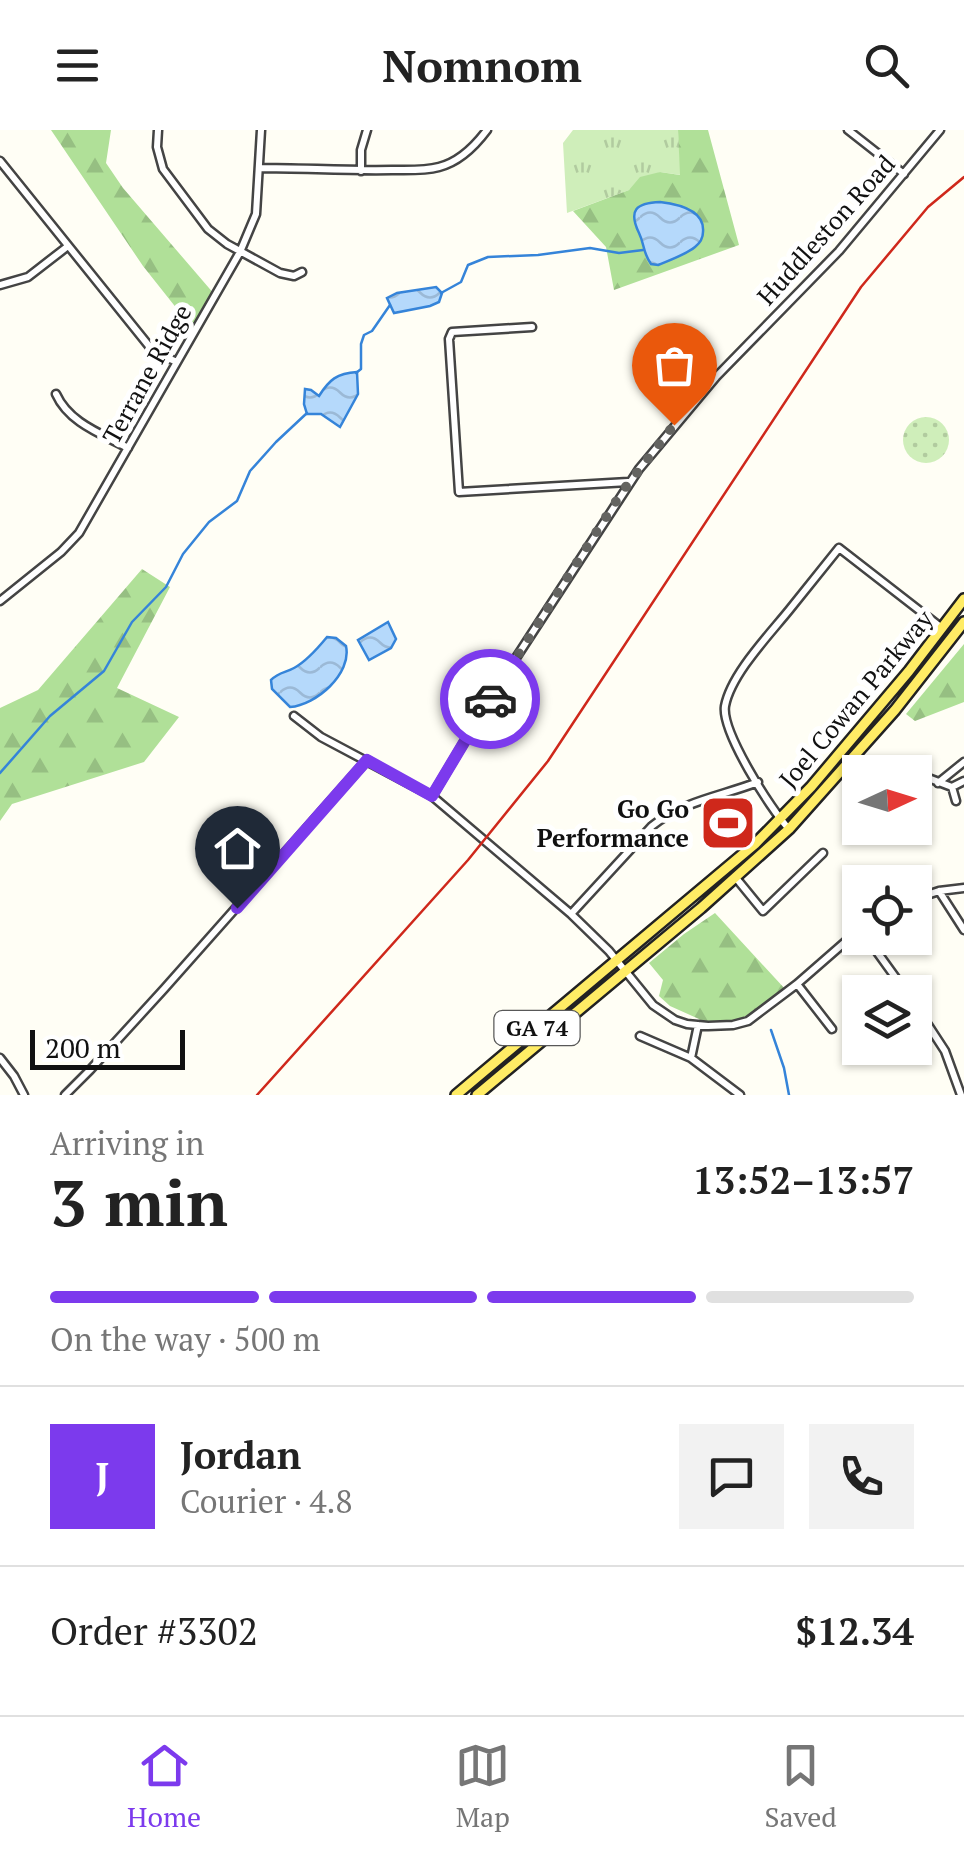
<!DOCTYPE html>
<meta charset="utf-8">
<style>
:root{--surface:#fff;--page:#f2f2f2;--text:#222;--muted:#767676;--line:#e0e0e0;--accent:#7c3aed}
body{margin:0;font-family:"PT Serif",serif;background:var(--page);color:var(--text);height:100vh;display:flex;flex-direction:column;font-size:38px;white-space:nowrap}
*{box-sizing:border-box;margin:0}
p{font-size:32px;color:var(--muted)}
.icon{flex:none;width:55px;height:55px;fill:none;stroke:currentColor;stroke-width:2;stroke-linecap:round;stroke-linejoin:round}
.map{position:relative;height:965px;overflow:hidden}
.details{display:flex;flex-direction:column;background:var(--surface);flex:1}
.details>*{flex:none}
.needle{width:65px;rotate:86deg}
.fabs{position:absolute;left:842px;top:625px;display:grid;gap:20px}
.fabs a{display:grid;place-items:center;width:90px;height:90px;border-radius:0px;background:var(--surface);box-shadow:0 2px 8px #0004;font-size:50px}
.scale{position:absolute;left:30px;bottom:25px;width:155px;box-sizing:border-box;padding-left:10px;border:5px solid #111;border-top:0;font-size:28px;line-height:35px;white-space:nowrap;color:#111;-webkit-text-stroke:8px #fff;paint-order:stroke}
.pin{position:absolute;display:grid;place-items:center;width:85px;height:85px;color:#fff;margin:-102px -42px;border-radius:50% 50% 50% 0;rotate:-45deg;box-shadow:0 0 10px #0007}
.pin .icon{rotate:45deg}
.courier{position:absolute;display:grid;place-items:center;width:100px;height:100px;margin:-50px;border:8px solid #7c3aed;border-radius:50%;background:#fff;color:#222;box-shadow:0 2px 12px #0007}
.headline em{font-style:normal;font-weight:800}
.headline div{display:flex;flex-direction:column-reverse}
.headline{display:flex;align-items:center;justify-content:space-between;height:170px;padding:0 50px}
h1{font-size:65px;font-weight:800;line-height:75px}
.bar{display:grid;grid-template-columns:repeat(4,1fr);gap:15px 10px;align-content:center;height:120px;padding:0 50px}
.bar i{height:12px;border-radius:8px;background:var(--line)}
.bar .selected{background:var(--accent)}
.bar p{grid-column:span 4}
.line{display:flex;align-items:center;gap:25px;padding:0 50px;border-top:2px solid var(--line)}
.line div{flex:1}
.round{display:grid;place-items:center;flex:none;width:105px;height:105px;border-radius:0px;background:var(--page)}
header{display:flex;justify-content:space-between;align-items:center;height:130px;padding:0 50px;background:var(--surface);font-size:45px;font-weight:800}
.tab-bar{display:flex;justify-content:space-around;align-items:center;height:140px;border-top:2px solid var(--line);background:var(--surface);font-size:28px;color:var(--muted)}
.tab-bar a{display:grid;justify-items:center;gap:5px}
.tab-bar .selected{color:var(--accent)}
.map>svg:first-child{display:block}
</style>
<header><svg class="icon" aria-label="menu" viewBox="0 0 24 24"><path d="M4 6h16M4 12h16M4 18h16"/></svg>Nomnom<svg class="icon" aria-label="search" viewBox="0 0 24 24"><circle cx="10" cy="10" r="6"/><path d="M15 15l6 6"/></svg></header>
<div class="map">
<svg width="964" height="965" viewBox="0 0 964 965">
<defs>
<pattern id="grass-tufts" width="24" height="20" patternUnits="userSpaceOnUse" patternTransform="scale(2.5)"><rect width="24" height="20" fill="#cfeeba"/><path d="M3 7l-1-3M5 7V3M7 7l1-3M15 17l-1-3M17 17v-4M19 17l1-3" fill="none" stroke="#b1cb9f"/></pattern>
<pattern id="forest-firs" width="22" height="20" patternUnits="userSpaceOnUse" patternTransform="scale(2.5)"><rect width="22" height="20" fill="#b0e098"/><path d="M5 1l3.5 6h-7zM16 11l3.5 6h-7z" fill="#96bf82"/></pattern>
<pattern id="park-dots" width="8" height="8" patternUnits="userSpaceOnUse" patternTransform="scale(2.5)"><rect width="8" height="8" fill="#cfeeba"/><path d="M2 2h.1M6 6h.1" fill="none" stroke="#b1cb9f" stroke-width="1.8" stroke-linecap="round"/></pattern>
<pattern id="water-waves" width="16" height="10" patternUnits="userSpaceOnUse" patternTransform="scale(2.5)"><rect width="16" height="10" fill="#b5d9fb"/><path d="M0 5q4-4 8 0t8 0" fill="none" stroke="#9bb9d6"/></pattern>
</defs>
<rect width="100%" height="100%" fill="#fffef5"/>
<!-- grass -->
<path fill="url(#grass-tufts)" d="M573,0H678L681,45L660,42L629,60L567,83L563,13Z"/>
<!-- forest -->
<path fill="url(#forest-firs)" d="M51,0H111L106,33L123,58L215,165L196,197L185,189L143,136Z
M678,0H708L739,115L614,160L606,117L573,81L629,60L640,47L660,42L680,45Z
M142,439L170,457L117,558L179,587L144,632L12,674L0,691V578L38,560Z
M964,514V572L915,591L906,584Z
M715,783L786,860C756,883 740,895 701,892L699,889L670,876L659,866L663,850L649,833L684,804Z"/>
<!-- park -->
<path fill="url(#park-dots)" d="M903 310a23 23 0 1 1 46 0a23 23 0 1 1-46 0Z"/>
<!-- water -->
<path fill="url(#water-waves)" stroke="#3584d9" stroke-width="2.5" d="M660,72C677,74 705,80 703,102C703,109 700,113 695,117C685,125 670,130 658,135L651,134C642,121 645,115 639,103C628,80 636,73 660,72Z
M436,157L442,163L439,172L430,176L394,183L387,168L397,163Z
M357,242L358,264L340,297L321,284H307L304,274L305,259L311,260L319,266C329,250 337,243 357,242Z
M388,492L396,509L391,518L369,530L358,510Z
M327,507L336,508L346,516C352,544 316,575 290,577L272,559L271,550C279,542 285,543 294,538C307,531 318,518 327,507Z"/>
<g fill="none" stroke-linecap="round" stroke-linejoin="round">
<!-- stream -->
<path stroke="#3584d9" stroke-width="2.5" d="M441,163L461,152L468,135L488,127L538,125L590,118L619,123L643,120
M356,243L361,239V214L364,205L372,201L390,175
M0,643L50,586L104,541L132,492L166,457L183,424L209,392L237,371L250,341L276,312L307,283
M771,900L784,938L789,965"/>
<!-- minor casing -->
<g stroke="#444" stroke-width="11">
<path id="minor" d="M158,0L157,17L163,39L208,99L227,114L280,143L294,146L302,142
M848,0L904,44
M0,31L149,216L161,225L177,232
M259,38C304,38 348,41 392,40C407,40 424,41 439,37C459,32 475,16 487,0
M361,41V20L367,0
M0,155L28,147L68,116
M532,197L452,202L449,209L459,362L628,352
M56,264C69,293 102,304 128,318
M0,471L61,422L79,403L240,122L256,84L261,0
M294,586L321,607L432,666L571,784L609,821L653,875L675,890L687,894L708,896L733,895L748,891L797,854L860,799
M901,642L907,639L914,642
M915,643L952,657L964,651
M938,653L964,632
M952,657L956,671
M432,666L497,557L639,339L716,247L839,121L940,0
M789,699C771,680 721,601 725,576C731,544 770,504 790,479C807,458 823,438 839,418L942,498
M736,748L763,781L823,723
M939,761L964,800
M915,769L939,761L964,758
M571,784L652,696C683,671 722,666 758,652
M867,808L906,862
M797,854L832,899
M915,875L945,921L961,965
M640,906L691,928L740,965
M0,928L14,946L24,965
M691,928L698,895
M65,965L90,940L164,859L367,630"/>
</g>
<!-- major casing -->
<g stroke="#222" stroke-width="14">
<path id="major" d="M456,965L755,714L811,657L849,612L909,541L964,469
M477,965L701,778L789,699L895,580L964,492"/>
</g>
<!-- minor -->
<use href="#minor" stroke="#fff" stroke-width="6"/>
<!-- major -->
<use href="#major" stroke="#ffec65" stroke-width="9"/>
<!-- rail -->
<path stroke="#cf281b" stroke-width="2.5" d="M257,965L468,730L548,631L861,157L928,77L964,47"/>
</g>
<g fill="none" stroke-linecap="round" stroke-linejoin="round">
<!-- done -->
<path stroke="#646461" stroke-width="10" stroke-dasharray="0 18" d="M490,569L622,362L674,295"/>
<!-- route -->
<path stroke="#7c3aed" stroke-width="12" d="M237,778L367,630L432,666L490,569"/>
</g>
<!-- icons -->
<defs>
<g id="stadium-square" transform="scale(2.875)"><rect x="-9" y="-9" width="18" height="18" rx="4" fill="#cf281b" stroke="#fff"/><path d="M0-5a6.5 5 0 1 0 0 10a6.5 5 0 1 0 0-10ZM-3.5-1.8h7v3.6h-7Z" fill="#fff"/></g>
</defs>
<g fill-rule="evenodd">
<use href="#stadium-square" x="728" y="693"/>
</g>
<g text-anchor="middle" stroke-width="10" stroke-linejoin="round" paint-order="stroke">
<!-- shield labels -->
<rect fill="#fff" stroke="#585858" stroke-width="2.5" x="494.5" y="881" width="85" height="34" rx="8"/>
<g font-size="22" font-weight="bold" fill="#111">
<text x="537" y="906">GA 74</text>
</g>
<!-- street labels -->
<g font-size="25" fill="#111" stroke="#fff">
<text transform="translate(826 100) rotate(-48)" y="9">Huddleston Road</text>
<text transform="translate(147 244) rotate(-61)" y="9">Terrane Ridge</text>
<text transform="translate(856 569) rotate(-50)" y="9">Joel Cowan Parkway</text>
</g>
<!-- poi labels -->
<g font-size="25" font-weight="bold" fill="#111" stroke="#fff" text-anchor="end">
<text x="689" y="688">Go Go<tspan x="689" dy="29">Performance</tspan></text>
</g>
</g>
</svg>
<div class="fabs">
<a><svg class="needle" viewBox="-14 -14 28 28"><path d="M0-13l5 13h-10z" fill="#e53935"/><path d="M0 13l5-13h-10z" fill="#767676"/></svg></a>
<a><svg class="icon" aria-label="locate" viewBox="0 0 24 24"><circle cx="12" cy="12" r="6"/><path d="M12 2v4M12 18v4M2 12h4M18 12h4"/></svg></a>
<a><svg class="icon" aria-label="layers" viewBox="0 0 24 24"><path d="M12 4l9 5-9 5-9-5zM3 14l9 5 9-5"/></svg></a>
</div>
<div class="scale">200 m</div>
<div class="pin" style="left:674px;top:295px;background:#ea580c"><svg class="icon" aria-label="bag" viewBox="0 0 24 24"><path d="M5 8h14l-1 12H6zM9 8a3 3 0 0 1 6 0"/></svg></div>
<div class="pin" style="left:237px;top:778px;background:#1f2937"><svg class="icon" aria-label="home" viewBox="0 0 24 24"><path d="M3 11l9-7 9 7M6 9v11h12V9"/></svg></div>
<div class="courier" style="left:490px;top:569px"><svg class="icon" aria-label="car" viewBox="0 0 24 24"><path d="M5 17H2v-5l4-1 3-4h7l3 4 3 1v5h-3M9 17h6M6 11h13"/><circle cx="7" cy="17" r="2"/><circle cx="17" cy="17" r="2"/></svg></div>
</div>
<section class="details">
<div class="headline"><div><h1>3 min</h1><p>Arriving in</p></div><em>13:52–13:57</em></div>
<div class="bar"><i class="selected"></i><i class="selected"></i><i class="selected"></i><i></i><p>On the way · 500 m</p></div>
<div class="line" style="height:180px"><b class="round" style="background:var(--accent);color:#fff">J</b><div><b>Jordan</b><p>Courier · 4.8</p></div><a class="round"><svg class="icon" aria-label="chat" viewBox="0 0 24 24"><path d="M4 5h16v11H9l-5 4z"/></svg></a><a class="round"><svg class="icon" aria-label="phone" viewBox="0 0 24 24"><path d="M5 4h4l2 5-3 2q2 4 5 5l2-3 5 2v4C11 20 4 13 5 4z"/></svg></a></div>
<div class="line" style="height:130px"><div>Order #3302</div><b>$12.34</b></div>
</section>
<nav class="tab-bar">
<a class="selected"><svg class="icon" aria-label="home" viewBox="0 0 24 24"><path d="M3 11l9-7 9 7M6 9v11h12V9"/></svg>Home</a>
<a><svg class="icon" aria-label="map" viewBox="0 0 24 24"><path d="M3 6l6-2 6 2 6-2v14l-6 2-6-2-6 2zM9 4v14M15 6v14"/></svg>Map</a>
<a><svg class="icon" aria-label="saved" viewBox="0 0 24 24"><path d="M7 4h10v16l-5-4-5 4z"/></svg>Saved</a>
</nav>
